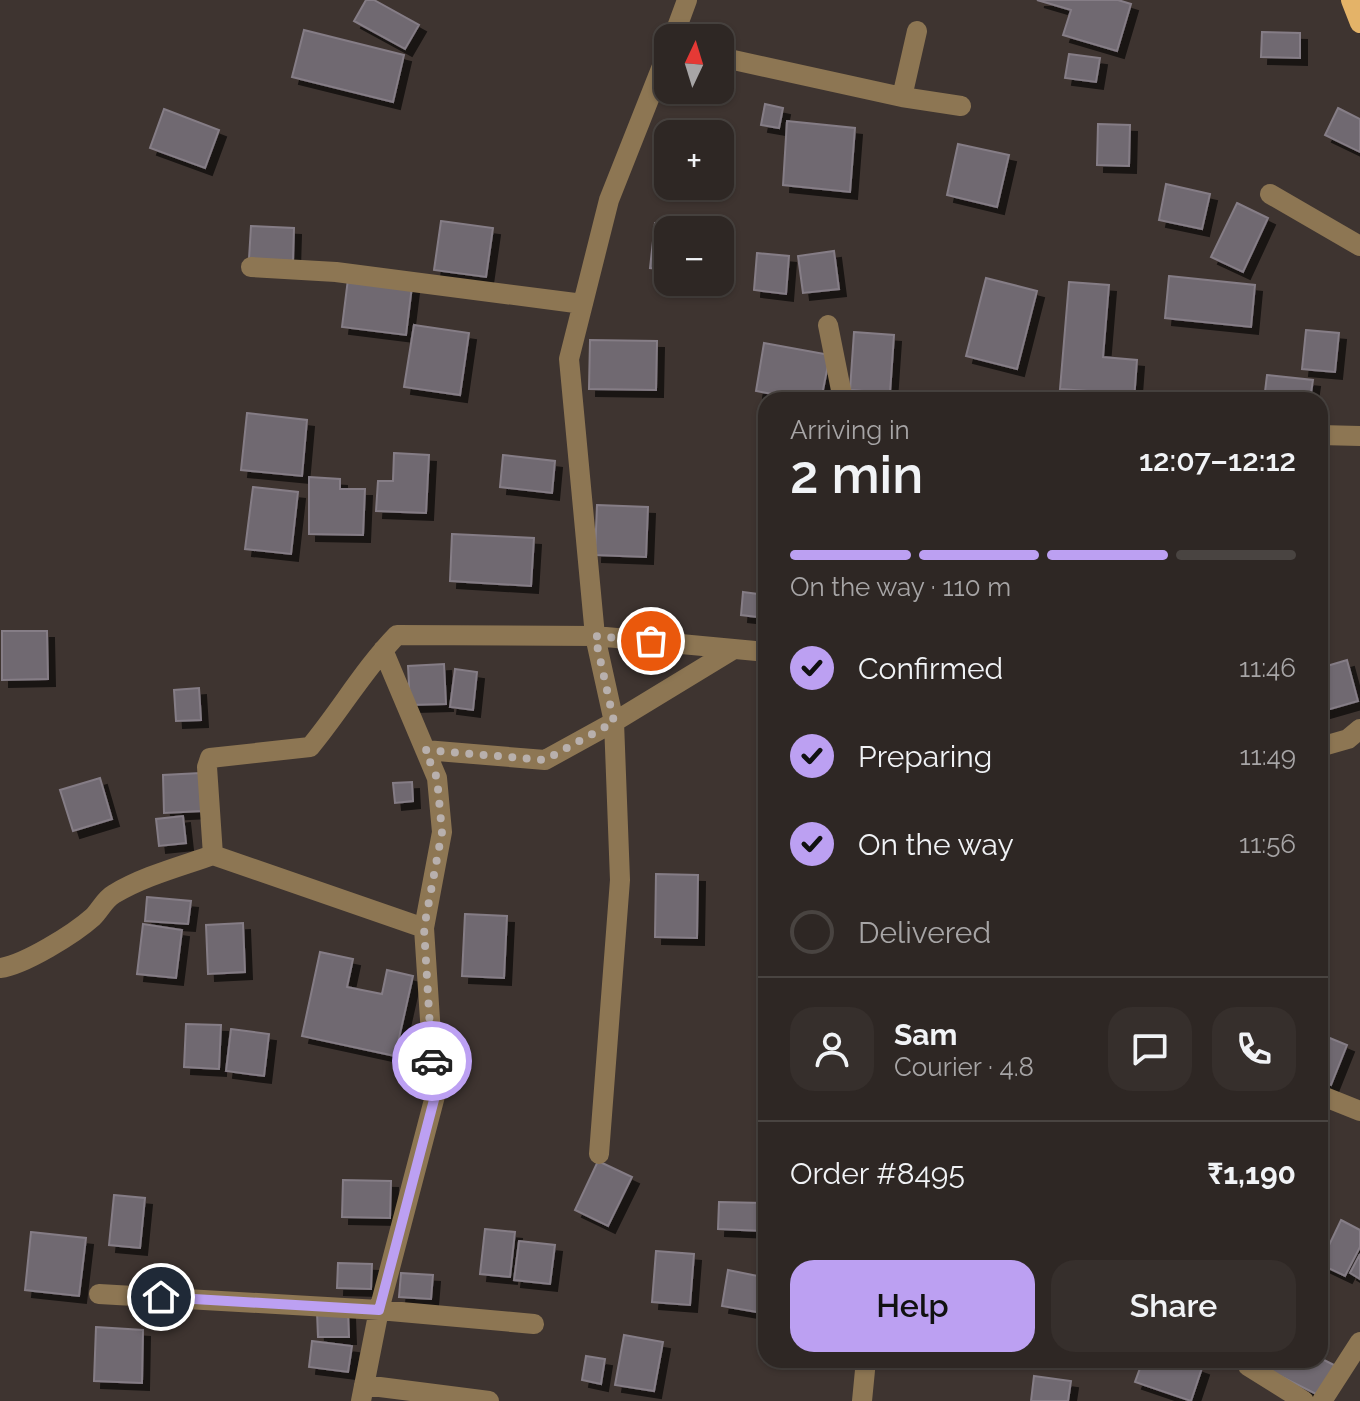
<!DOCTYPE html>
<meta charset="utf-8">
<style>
:root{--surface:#2e2724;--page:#362f2c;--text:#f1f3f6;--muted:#a7a5a6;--line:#494441;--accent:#bca0f2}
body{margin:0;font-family:Raleway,sans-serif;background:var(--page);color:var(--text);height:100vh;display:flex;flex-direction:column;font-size:30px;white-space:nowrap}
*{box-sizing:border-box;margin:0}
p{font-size:26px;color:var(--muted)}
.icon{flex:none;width:44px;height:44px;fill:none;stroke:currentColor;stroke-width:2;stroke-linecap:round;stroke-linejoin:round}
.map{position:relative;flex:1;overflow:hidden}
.drawer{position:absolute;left:758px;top:392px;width:570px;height:976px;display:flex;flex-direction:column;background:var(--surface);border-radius:24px;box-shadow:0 2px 6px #0004,0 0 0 2px var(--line)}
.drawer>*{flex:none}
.needle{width:52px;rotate:4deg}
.buttons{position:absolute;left:654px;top:24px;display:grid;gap:16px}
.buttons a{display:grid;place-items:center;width:80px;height:80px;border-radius:16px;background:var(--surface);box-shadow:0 2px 6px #0004,0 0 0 2px var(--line);font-size:40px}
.pin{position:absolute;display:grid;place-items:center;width:68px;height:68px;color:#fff;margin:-34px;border:4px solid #fff;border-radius:50%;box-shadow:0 2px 8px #0007}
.courier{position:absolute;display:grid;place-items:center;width:80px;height:80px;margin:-40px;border:6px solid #bca0f2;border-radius:50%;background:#fff;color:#222;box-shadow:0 2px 10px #0007}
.headline em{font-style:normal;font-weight:600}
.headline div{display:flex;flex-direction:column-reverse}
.headline{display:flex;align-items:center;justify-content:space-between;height:136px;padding:0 32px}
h1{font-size:52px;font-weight:600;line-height:60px}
.bar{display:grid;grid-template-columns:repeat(4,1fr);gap:12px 8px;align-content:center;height:96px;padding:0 32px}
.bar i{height:10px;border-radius:6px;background:var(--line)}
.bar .on{background:var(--accent)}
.bar p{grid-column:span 4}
.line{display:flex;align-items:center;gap:20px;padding:0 32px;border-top:2px solid var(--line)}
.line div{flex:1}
.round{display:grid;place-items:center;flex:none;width:84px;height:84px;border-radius:24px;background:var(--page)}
ol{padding:0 32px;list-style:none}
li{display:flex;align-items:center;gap:24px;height:88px}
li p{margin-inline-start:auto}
li .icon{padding:8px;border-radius:50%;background:var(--accent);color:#111;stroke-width:4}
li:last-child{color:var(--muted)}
li i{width:44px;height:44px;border:4px solid var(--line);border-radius:50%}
.action{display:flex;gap:16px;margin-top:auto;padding:16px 32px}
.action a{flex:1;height:92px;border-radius:24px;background:var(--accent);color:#111;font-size:32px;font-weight:600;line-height:92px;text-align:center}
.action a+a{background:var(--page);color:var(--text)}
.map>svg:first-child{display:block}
</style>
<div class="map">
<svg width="1360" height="1401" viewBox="0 0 1360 1401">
<defs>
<filter id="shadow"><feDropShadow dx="7" dy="7" stdDeviation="0" flood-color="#0009"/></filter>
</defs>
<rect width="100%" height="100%" fill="#3e3430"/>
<!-- building -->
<path fill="#706971" stroke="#857d86" stroke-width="2" filter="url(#shadow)" d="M366,0H374L419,25L405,49L354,21Z
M1037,0H1118L1131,4L1117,51L1063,35L1071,10Z
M304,30L404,55L393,102L292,77Z
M1262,32L1300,33V58L1261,57Z
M1069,54L1100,58L1096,82L1065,78Z
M765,104L783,108L779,128L761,125Z
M1338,108L1360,119V152L1325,135Z
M164,109L219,130L205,168L150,148Z
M787,121L855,128L850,192L783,185Z
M1098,124L1130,125L1129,166L1097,165Z
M958,144L1009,155L997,207L947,195Z
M1166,184L1210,194L1202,229L1159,220Z
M1237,203L1268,218L1243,272L1211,257Z
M441,221L493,228L486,277L434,270Z
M655,223L697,228L668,230V270L650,268Z
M251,226L294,228L293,261L249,259Z
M834,251L839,289L803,293L798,256Z
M757,253L789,256L786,294L754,290Z
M1169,276L1255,285L1251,327L1165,318Z
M986,278L1037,291L1017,369L966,356Z
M348,279L412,286L406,335L342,327Z
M1069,282L1109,285L1103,357L1137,360L1134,400H1086L1087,391L1060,389Z
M414,325L469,333L460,395L404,387Z
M1306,330L1339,333L1335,372L1302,369Z
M854,332L894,335L890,393L850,390Z
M590,340L657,341L656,390L589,389Z
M764,343L830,355L821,400H804L756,391Z
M1267,375L1313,380L1310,400H1264Z
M247,413L307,420L302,476L241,470Z
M394,453L429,455L426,513L376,511L378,481H393Z
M503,455L555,461L552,493L500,487Z
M309,477L340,479V489H365L363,535L309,534Z
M253,487L298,492L291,554L245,549Z
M597,505L648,507L646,557L595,555Z
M452,534L534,538L531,586L450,581Z
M743,592L766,595V618L741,615Z
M2,631H47L48,679L2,680Z
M1347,660L1358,701L1320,712V668Z
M444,664L446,704L410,705L408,666Z
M455,669L477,672L473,710L450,707Z
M199,688L201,720L176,721L174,690Z
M200,773L202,811L164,813L163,775Z
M100,778L112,819L73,831L60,790Z
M412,782L413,801L395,803L393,783Z
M183,816L186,843L159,846L156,819Z
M656,874L698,875L697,938L655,937Z
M147,897L191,901L188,924L145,921Z
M465,914L507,916L504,978L462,976Z
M243,923L245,972L208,974L206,925Z
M143,924L182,930L176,978L137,974Z
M320,952L353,959L347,987L382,994L387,970L413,976L395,1056L302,1036Z
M186,1024L221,1025L219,1069L184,1067Z
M231,1029L269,1034L264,1076L226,1071Z
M1320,1034L1347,1045L1331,1085L1320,1080Z
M598,1161L632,1177L608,1226L575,1210Z
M343,1180L391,1181L390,1218L342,1217Z
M114,1195L145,1198L140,1248L109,1245Z
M719,1202L766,1203V1231L718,1229Z
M1341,1220L1360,1230V1247L1345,1276L1320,1264Z
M485,1229L515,1232L510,1277L480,1274Z
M31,1232L86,1238L79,1296L25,1290Z
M519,1241L555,1245L550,1284L514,1280Z
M656,1251L694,1254L690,1305L652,1302Z
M1360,1254V1279L1350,1273Z
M338,1263L372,1264L371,1289L337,1288Z
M728,1270L763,1277L757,1312L722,1306Z
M401,1273L433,1275L431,1299L399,1297Z
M348,1311L349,1337H318L317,1312Z
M96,1327L143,1330L142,1383L94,1381Z
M624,1335L663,1342L654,1391L615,1385Z
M312,1341L352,1346L348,1372L309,1367Z
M586,1356L605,1359L601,1384L582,1380Z
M1320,1358L1338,1367L1322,1397L1268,1370L1273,1360Z
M1143,1360H1179L1202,1368L1191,1401L1135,1382Z
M1034,1376L1071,1381L1068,1401H1031Z"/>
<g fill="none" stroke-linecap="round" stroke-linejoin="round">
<!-- minor -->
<path stroke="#8d7653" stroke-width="20" d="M673,38L687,0
M720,57L902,97L961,106
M902,97L917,31
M1270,194L1360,246
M251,267L336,272L583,304
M828,325L843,400
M1320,435L1360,436
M1320,747L1348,739L1360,729
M425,750L545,760L614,722L734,649
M213,855L424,928
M0,968C24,965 74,934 93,917C100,910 105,899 114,894C144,876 179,867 213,855L207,767L210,758L310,747C340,711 364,669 397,635L595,636L766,652
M1320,1095L1360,1111
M599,1154L620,880L614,722L595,636L569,359L609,200L668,51
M99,1294L379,1310L534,1324
M1248,1366L1304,1401
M364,1385L489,1401
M361,1401L379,1310L435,1096L424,928L442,832L437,778L383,650
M862,1401L866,1360
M1322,1401L1360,1342"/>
<!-- major -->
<path stroke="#e4b368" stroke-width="20" d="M1351,0L1360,23"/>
</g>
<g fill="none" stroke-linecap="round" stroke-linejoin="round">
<!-- done -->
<path stroke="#b8b0ad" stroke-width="8" stroke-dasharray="0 14.4" d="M432,1061L424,928L442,832L437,778L425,750L545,760L614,722L595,636L651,641"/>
<!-- route -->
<path stroke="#bca0f2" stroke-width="10" d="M161,1297L379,1310L435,1096L432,1061"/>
</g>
</svg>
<div class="buttons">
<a><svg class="needle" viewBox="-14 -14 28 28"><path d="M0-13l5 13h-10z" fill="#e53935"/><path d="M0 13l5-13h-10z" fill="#a7a5a6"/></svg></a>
<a>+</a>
<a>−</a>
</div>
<div class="pin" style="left:651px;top:641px;background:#ea580c"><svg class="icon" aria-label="bag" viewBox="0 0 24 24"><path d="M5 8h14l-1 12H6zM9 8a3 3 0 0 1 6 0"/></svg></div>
<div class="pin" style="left:161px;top:1297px;background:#1f2937"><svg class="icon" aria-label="home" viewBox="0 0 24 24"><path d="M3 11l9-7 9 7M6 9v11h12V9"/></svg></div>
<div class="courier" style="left:432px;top:1061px"><svg class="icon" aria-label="car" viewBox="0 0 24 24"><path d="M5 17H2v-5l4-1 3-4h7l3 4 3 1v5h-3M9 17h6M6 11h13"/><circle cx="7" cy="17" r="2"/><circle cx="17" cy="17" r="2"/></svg></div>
<section class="drawer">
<div class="headline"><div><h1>2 min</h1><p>Arriving in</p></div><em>12:07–12:12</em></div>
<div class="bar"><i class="on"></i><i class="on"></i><i class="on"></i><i></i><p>On the way · 110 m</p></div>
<ol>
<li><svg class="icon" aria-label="check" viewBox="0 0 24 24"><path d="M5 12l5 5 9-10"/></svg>Confirmed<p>11:46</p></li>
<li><svg class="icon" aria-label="check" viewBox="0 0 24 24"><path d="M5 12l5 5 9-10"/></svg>Preparing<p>11:49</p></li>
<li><svg class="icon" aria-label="check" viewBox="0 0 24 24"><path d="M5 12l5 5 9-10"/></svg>On the way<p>11:56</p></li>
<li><i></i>Delivered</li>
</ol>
<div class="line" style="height:144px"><a class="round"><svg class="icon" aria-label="person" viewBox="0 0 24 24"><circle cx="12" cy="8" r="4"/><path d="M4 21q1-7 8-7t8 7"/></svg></a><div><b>Sam</b><p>Courier · 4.8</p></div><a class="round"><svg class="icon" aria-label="chat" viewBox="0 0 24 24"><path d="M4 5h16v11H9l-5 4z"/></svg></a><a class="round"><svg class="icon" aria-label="phone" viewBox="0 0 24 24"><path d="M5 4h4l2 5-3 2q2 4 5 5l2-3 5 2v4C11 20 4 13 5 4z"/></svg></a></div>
<div class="line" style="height:104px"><div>Order #8495</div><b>₹1,190</b></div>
<div class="action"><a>Help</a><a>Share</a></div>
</section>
</div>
